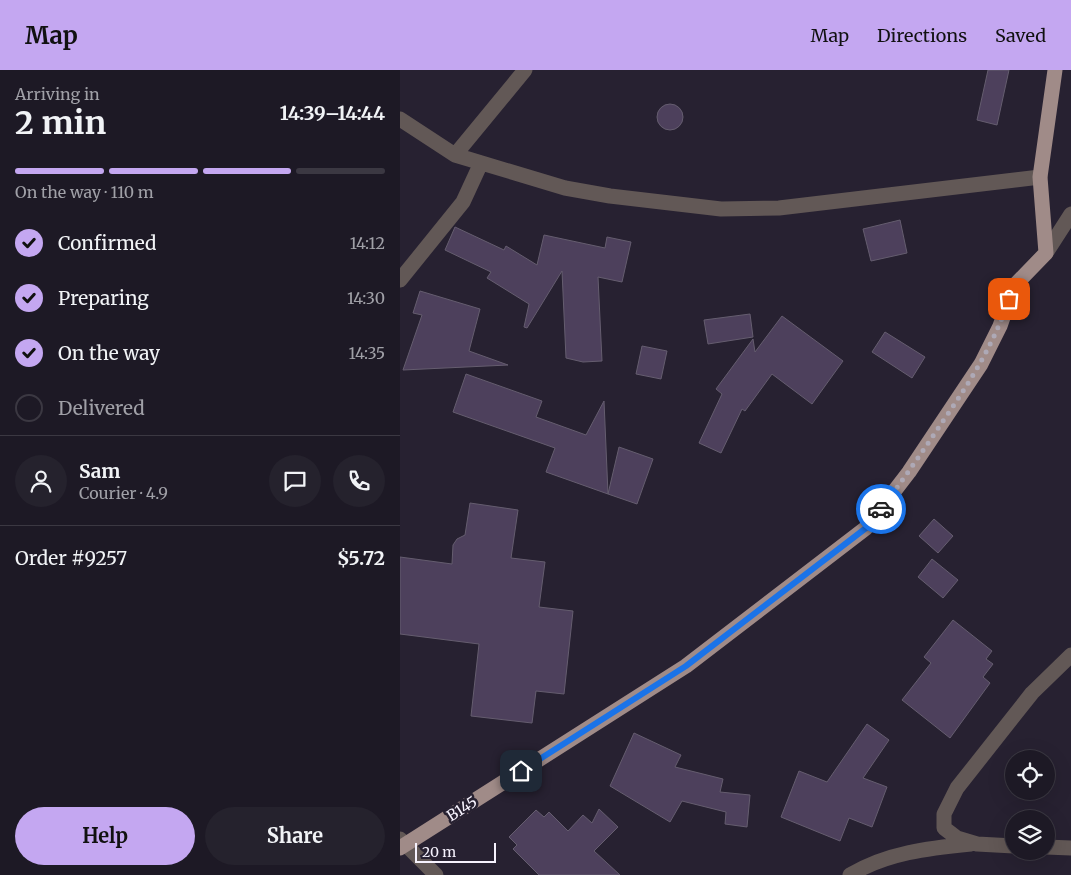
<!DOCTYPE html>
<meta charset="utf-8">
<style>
:root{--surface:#1d1925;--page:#25222d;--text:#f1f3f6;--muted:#a0a0a7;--line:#3b3842;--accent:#c4a7f1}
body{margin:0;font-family:Merriweather,serif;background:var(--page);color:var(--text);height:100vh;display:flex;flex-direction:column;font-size:19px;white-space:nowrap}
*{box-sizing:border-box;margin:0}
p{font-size:16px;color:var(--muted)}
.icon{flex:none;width:28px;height:28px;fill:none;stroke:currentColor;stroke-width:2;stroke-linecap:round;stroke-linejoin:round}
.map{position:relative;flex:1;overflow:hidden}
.drawer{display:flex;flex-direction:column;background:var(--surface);width:400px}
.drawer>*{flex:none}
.fabs{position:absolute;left:605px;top:680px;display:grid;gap:10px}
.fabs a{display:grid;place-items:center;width:50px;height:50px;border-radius:50%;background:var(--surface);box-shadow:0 5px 20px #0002,0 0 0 1px var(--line);font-size:25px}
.scale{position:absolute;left:15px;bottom:12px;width:81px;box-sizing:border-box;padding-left:5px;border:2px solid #f6f2fd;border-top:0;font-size:14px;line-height:18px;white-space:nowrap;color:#f6f2fd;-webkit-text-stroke:4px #272131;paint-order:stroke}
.pin{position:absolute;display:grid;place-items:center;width:42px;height:42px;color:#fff;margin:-21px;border-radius:10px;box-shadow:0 2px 8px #0006}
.courier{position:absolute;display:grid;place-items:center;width:50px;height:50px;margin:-25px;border:4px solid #1a73e8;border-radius:50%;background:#fff;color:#222;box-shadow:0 1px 6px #0007}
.overview em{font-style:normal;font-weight:700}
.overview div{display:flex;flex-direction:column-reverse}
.overview{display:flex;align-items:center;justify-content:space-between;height:85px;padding:0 15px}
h1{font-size:32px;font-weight:700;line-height:38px}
.bar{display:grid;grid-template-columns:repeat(4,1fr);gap:8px 5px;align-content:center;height:60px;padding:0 15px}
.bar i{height:6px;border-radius:4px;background:var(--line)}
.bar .current{background:var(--accent)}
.bar p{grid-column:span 4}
.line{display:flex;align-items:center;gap:12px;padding:0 15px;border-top:1px solid var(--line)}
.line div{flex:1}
.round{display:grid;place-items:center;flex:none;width:52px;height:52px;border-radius:26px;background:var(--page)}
ol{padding:0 15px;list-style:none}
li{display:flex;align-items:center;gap:15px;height:55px}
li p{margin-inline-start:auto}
li .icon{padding:5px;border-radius:50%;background:var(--accent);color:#111;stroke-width:4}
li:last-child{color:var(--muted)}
li i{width:28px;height:28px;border:2px solid var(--line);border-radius:50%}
.button{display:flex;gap:10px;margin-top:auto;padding:10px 15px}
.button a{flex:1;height:58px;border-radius:30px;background:var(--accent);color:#111;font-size:20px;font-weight:700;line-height:58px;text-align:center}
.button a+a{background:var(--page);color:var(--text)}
header{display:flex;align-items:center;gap:30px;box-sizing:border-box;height:70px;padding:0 25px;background:var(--accent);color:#111}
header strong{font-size:24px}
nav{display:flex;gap:28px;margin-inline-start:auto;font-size:18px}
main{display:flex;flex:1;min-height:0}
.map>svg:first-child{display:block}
</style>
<header>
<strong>Map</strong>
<nav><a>Map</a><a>Directions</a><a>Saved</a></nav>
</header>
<main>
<section class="drawer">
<div class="overview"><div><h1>2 min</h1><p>Arriving in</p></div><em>14:39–14:44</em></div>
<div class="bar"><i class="current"></i><i class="current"></i><i class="current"></i><i></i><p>On the way · 110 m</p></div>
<ol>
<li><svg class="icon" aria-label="check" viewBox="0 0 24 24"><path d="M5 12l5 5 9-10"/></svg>Confirmed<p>14:12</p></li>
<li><svg class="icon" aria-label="check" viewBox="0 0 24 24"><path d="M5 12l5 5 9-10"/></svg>Preparing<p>14:30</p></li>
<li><svg class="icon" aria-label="check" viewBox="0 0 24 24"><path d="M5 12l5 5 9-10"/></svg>On the way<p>14:35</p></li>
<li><i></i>Delivered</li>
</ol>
<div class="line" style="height:90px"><a class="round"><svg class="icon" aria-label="person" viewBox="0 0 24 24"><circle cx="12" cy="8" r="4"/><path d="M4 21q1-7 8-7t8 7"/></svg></a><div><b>Sam</b><p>Courier · 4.9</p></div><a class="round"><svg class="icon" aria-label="chat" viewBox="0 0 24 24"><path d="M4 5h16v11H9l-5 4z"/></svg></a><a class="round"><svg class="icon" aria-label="phone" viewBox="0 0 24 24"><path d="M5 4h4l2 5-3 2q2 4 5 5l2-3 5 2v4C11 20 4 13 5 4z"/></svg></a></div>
<div class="line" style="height:65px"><div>Order #9257</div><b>$5.72</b></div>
<div class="button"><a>Help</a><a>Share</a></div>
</section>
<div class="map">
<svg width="671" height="805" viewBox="0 0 671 805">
<rect width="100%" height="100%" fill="#272131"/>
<!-- building -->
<path fill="#4d405c" stroke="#655d6f" d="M588,0H609L597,55L577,50Z
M257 47a13 13 0 1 1 26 0a13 13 0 1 1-26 0Z
M500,150L507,183L471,191L463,159Z
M55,157L104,180L106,176L137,195L144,165L205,178L207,167L231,172L222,212L198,207L202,291L183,292L166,288L162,201L127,258L124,257L129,234L87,208L91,202L45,180Z
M20,221L80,239L69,281L108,295L3,300L22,245L13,243Z
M350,244L353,267L308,274L304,250Z
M382,246L443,291L412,334L372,304L345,341L342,339L321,383L299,373L322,324L316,319L353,269L355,282Z
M485,262L525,287L512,308L472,282Z
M242,276L267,281L261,309L236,304Z
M66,304L142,331L136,347L186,365L204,331L208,424L146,402L155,378L53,342Z
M219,377L253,389L237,434L208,424Z
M70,433L118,440L111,488L145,492L139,537L173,541L164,624L136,621L132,653L71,646L79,574L0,564V487L52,494L53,475L57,469L65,465Z
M534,449L553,466L538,483L519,466Z
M532,489L558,510L543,528L518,507Z
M553,550L592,581L586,589L593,594L583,607L590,613L550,668L502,630L531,593L524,587Z
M467,654L489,670L463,708L487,717L472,757L449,748L440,771L381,747L399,701L427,712Z
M234,663L281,685L275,697L323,709L320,722L350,725L347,757L325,754L326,742L282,731L270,752L210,716Z
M199,739L218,757L194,781L220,805H139L113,779L117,775L109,767L136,740L144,747L149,742L168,761L183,745L192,753Z"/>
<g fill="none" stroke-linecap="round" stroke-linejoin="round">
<!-- minor -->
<path stroke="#625856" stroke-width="15" d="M0,49L55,85L165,118L210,126L321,139L379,138L640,107
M55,85L125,0
M646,183L671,144
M0,210L63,132L81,93
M0,769L36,805
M614,776L577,774L557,768L544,758V744L557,718L632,623L671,585
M646,777L671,778
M450,805C486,783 529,778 571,774"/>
<!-- major -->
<path stroke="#a08b88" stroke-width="15" d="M0,778L286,596L466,458L509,402L581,294L600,256L614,216L646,183L640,107L655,0"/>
</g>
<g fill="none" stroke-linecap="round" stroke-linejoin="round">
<!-- done -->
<path stroke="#aea9b6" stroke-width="5" stroke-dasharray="0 9" d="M481,439C503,410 523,381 543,351C570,312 594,274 609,229"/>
<!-- route -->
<path stroke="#1a73e8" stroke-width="6" d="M121,701L286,596L466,458L481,439"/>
</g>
<g text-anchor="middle" stroke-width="5" stroke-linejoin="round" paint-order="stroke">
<!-- street labels -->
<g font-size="15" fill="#f6f2fd" stroke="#272131">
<text transform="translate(62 739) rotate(-32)" y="5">B145</text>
</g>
</g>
</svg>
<div class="fabs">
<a><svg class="icon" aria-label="locate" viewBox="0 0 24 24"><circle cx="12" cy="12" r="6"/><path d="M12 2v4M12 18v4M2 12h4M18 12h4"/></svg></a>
<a><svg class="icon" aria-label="layers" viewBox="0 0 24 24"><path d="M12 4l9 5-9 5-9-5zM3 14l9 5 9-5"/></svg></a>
</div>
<div class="scale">20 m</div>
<div class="pin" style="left:609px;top:229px;background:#ea580c"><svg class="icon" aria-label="bag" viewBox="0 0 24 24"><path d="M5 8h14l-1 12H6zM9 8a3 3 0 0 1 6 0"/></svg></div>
<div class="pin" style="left:121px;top:701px;background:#1f2937"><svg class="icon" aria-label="home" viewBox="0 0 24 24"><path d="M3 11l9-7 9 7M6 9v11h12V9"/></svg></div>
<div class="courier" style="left:481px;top:439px"><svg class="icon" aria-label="car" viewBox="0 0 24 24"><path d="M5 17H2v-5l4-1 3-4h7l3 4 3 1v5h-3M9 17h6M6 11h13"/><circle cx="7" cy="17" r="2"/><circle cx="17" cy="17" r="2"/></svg></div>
</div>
</main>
